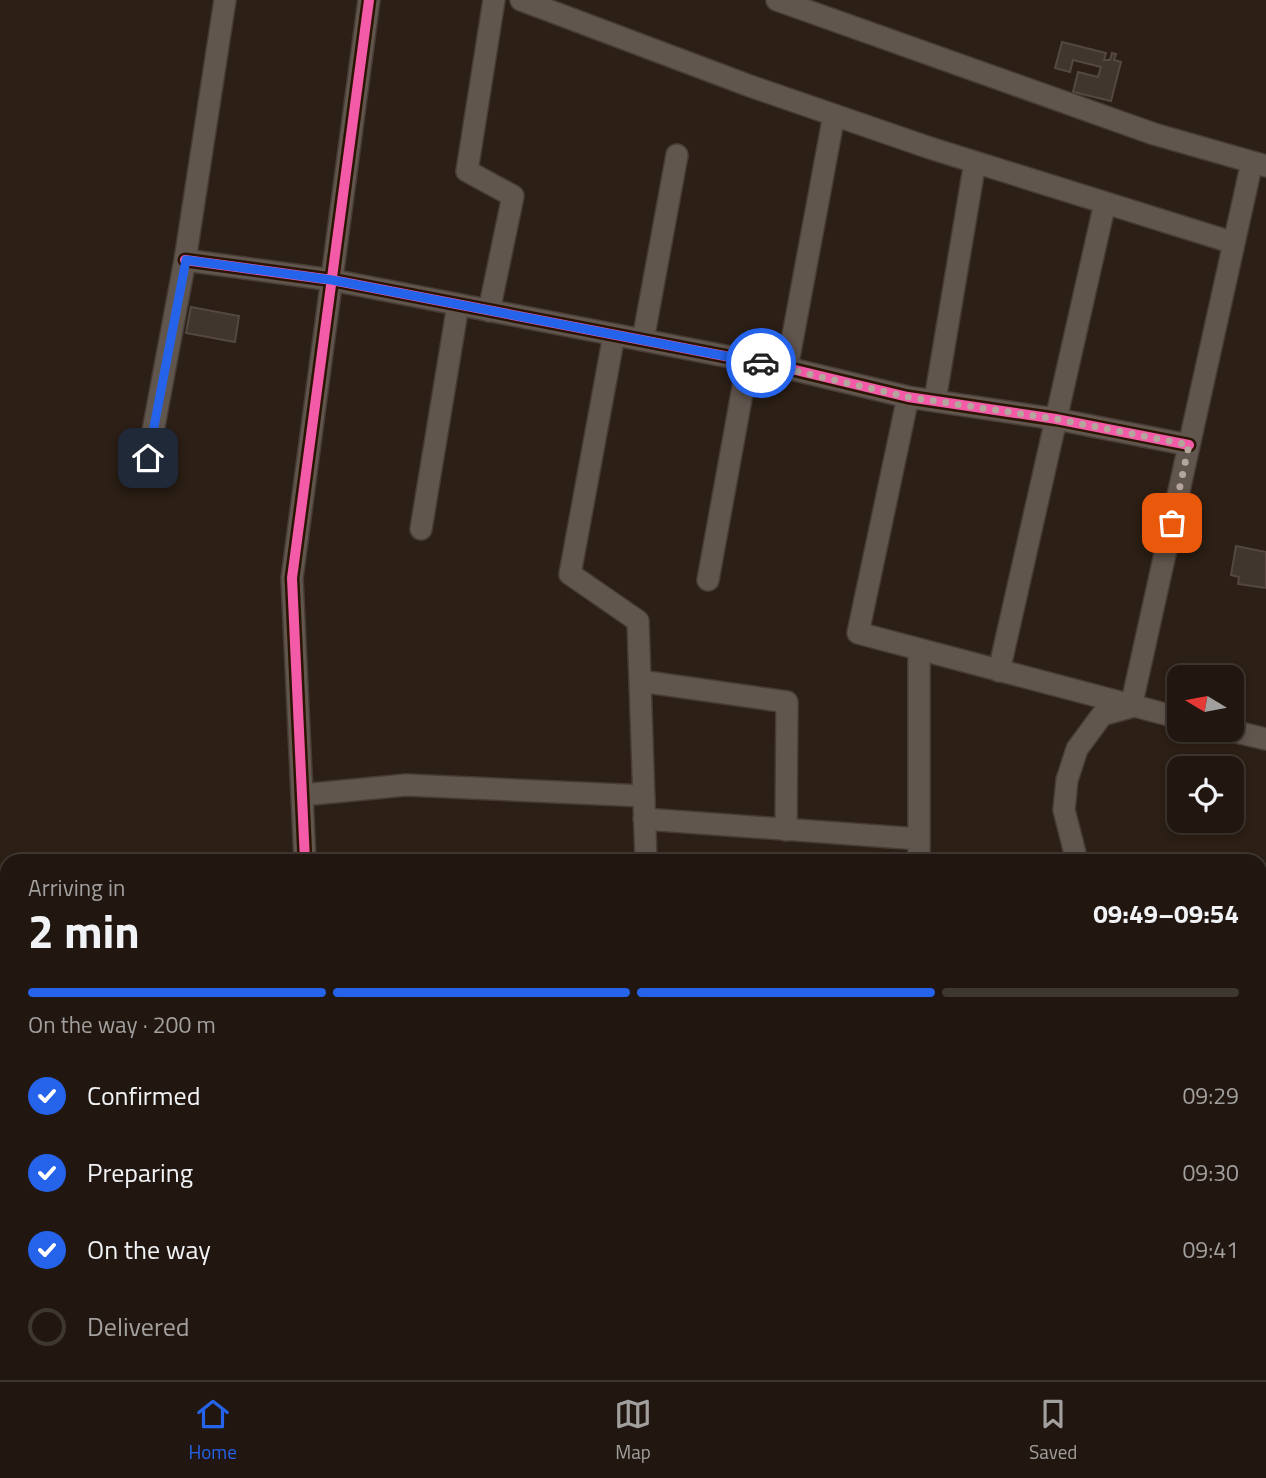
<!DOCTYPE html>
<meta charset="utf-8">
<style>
:root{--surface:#211710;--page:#292019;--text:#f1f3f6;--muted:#a29f9f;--line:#3e3630;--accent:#2563eb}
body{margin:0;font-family:"Titillium Web",sans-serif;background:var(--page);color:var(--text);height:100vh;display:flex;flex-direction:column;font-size:26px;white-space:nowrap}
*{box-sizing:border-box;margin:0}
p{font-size:23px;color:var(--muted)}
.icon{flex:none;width:38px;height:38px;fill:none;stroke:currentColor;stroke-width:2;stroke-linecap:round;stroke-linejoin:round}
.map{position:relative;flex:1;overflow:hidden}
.sheet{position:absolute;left:0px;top:854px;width:1267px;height:527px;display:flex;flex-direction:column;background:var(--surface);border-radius:21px 21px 0 0;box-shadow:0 4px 10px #0003,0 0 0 2px var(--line)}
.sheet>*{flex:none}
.needle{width:46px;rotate:280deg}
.tools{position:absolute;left:1167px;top:665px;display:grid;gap:14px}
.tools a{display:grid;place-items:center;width:77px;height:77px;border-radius:14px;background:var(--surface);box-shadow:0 4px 10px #0003,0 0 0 2px var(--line);font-size:35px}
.pin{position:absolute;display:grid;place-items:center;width:60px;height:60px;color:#fff;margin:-30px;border-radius:14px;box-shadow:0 4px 10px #0006}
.courier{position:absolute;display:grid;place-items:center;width:70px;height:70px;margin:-35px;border:5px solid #2563eb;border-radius:50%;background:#fff;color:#222;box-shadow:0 2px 9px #0007}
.head em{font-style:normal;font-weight:700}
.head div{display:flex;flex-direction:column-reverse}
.head{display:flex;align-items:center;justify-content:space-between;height:119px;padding:0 28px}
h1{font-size:46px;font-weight:700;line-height:52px}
.bar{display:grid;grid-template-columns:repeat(4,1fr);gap:10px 7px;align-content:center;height:84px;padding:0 28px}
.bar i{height:9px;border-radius:5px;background:var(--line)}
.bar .active{background:var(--accent)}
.bar p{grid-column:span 4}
ol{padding:0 28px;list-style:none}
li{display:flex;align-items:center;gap:21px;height:77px}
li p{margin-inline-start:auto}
li .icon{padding:7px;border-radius:50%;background:var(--accent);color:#fff;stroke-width:4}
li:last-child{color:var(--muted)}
li i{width:38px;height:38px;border:4px solid var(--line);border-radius:50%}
.tab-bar{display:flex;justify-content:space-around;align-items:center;height:98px;border-top:2px solid var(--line);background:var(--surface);font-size:19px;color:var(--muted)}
.tab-bar a{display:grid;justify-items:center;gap:4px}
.tab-bar .active{color:var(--accent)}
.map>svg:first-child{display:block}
</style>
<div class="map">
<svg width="1266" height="1380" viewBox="0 0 1266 1380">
<rect width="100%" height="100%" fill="#2c1f15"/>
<!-- building -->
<path fill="#40362d" stroke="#544840" stroke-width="2" d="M1062,42L1106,53L1104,60H1110L1112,53L1116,54L1114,60L1121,62L1111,101L1073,92L1078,72L1098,77L1101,67L1073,60L1070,72L1055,68Z
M191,307L239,316L235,342L186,333Z
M1236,546L1266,552V588L1238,584L1239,577L1231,575Z"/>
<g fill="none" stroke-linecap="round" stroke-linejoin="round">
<!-- minor casing -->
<g stroke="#473c35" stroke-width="24">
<path id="minor" d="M521,0L750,86L930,148L1234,243
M777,0L1154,134L1266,166
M185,260L332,280L787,368L908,397L1056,419L1189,445
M489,311L513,196L467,171L494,0
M614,335L570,574L638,621L646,861
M643,340L677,155
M787,368L834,115
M908,397L858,633L1180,718
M935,400L975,162
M148,458L185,260L225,0
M421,529L458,305
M708,580L748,360
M919,650V861
M999,671L1105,203
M640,681L787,702L786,830
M1228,730L1266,739
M302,795L406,785L644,796
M644,819L919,839
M305,861L292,578L369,0
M1077,861L1064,810L1067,780L1077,749L1102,715L1131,707L1252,162
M1260,905L1266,907
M1260,1107H1266
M220,1374V1380"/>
</g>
<!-- secondary casing -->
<g stroke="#473c35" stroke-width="33">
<path id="secondary" d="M1260,1277H1266
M542,1374L587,1380"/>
</g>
<!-- trunk casing -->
<g stroke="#473c35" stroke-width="38">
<path id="trunk" d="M0,1298H7
M1260,1315H1266
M0,1344H7
M1260,1358H1266"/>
</g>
<!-- minor -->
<use href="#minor" stroke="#61564e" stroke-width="21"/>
<!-- secondary -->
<use href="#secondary" stroke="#685a51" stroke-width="30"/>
<!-- trunk -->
<use href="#trunk" stroke="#6c5c50" stroke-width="35"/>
<!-- cycleway casing -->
<g stroke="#2c1403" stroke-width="15">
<path id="cycleway" d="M185,260L332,280L787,368L908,397L1056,419L1189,445
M305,861L292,578L369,0"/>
</g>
<!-- cycleway -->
<use href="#cycleway" stroke="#f35aa7" stroke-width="10"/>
</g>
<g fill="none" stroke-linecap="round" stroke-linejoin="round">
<!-- done -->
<path stroke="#b4a69d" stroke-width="7" stroke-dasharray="0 12.6" d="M761,363L908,397L1056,419L1189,445L1172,523"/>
<!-- route -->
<path stroke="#2563eb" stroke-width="9" d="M148,458L186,260L332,280L761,363"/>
</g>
</svg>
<div class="tools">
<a><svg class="needle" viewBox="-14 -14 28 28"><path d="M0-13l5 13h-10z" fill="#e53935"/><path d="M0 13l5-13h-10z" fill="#a29f9f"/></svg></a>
<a><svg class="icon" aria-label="locate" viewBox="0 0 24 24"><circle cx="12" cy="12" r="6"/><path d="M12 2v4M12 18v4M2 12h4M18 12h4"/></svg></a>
</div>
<div class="pin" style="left:1172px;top:523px;background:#ea580c"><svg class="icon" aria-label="bag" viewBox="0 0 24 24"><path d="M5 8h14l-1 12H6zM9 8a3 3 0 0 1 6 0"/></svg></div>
<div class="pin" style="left:148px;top:458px;background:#1f2937"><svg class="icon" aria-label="home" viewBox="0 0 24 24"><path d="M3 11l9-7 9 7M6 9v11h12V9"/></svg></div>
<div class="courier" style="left:761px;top:363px"><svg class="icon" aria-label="car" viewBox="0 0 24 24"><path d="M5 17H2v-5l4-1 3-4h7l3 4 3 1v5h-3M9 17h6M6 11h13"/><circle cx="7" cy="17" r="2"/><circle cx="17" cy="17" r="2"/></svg></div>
<section class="sheet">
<div class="head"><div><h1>2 min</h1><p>Arriving in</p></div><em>09:49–09:54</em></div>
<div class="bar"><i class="active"></i><i class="active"></i><i class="active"></i><i></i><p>On the way · 200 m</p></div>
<ol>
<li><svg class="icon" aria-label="check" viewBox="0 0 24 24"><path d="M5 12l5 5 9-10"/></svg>Confirmed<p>09:29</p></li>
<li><svg class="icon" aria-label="check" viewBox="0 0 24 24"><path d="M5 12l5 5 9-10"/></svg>Preparing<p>09:30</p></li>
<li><svg class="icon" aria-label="check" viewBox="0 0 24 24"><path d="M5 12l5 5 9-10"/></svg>On the way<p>09:41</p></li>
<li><i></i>Delivered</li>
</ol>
</section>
</div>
<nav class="tab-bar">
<a class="active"><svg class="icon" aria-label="home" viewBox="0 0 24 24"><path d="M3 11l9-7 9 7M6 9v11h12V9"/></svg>Home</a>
<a><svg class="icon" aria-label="map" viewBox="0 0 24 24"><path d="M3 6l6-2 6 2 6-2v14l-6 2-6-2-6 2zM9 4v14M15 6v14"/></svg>Map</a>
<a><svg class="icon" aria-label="saved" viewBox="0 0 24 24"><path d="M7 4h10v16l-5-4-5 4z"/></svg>Saved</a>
</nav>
